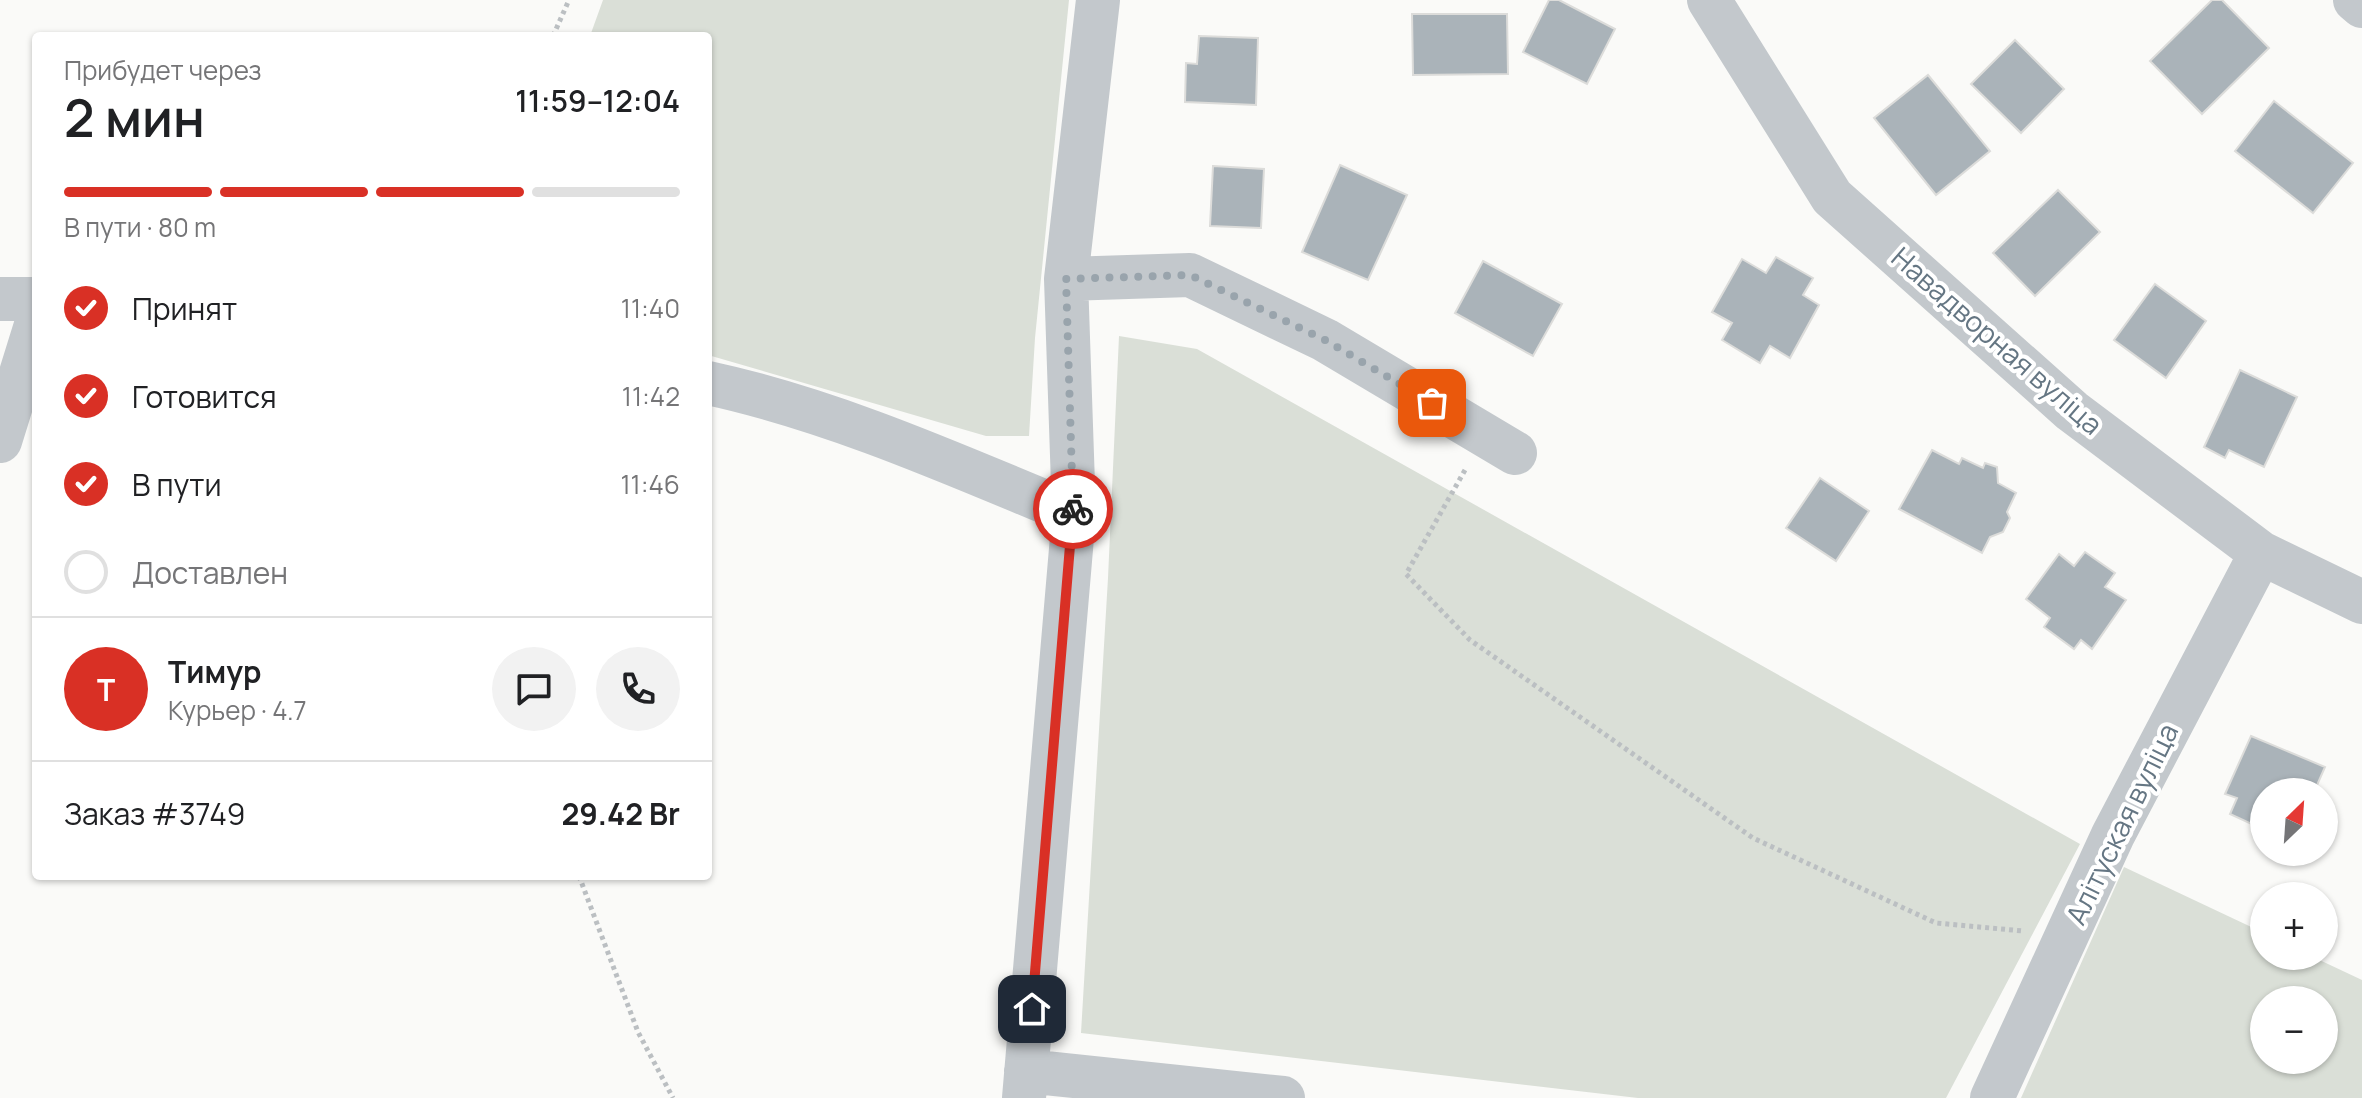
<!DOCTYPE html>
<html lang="ru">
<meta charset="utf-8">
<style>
:root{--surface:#fff;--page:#f2f2f2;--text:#202124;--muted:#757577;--line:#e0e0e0;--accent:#d93025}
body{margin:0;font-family:Manrope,sans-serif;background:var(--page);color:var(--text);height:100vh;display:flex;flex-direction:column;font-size:30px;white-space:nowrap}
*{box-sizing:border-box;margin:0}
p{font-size:26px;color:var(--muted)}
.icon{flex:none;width:44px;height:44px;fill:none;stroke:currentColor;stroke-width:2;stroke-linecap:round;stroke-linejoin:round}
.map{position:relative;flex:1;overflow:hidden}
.drawer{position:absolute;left:32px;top:32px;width:680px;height:848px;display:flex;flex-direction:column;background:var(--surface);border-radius:8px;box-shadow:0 2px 6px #0004}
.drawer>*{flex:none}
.needle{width:52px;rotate:25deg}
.tools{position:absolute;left:2250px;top:778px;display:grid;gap:16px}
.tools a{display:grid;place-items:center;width:88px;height:88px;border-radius:50%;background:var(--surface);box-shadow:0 2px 6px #0004;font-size:40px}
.pin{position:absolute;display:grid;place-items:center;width:68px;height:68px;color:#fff;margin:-34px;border-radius:16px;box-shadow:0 4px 12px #0006}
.courier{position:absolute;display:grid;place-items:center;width:80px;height:80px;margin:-40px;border:6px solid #d93025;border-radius:50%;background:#fff;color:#222;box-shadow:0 2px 10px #0007}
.headline em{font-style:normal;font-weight:600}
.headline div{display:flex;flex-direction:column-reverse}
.headline{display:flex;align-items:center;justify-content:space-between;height:136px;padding:0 32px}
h1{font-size:52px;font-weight:600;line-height:60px}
.bar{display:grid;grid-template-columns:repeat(4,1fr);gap:12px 8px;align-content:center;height:96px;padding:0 32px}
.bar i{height:10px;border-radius:6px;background:var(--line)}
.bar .current{background:var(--accent)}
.bar p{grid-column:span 4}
.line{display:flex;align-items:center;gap:20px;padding:0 32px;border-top:2px solid var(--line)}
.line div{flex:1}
.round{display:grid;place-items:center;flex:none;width:84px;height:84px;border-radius:42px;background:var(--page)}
ol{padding:0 32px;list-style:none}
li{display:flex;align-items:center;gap:24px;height:88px}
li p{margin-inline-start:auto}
li .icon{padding:8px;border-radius:50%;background:var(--accent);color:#fff;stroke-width:4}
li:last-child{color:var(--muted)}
li i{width:44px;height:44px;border:4px solid var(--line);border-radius:50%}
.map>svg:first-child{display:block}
</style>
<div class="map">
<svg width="2362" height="1098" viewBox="0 0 2362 1098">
<rect width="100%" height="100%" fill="#fafaf8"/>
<!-- green -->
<path fill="#dadfd7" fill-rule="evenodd" d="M603,0H1069L1035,338L1029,436H986L708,355V36H590Z
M1119,336L1197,349L2080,844L1946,1098H1638L1081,1033L1108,578Z
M2124,867L2264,933V956H2311L2362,980V1098H2021ZM2264,1000H2324V1060H2264Z"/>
<!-- building -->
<path fill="#aab3b9" stroke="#dcdcda" stroke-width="2" d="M1549,0H1559L1615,29L1587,84L1523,52Z
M2212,0H2222L2269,48L2202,114L2150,61Z
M1412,14H1507L1508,74L1413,75Z
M1199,36L1258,38L1256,105L1185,102L1186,63L1197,64Z
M2015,40L2064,89L2021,133L1971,84Z
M1928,75L1990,151L1936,195L1874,118Z
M2274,101L2353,163L2313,213L2235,151Z
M1340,165L1407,195L1368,280L1302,252Z
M1213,166L1264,169L1261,228L1210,226Z
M2058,190L2100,232L2035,296L1993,253Z
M1776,257L1813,278L1803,295L1819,305L1790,358L1770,346L1760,363L1722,340L1732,323L1712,312L1742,259L1766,273Z
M1483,261L1562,304L1533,356L1455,313Z
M2155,284L2206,321L2166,378L2114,340Z
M2240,370L2297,397L2264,467L2229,450L2225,458L2204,447Z
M1932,450L1959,464L1962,458L1983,468L1985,463L1997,467L1998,483L2016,493L2007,512L2010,518L2003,532L1990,537L1982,553L1899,509Z
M1820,478L1869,511L1836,561L1786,528Z
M2085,552L2115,573L2105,587L2126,600L2092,649L2081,640L2074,649L2044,627L2050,618L2026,599L2059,554L2074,566Z
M2251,736L2325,767L2314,792H2264V814L2258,827L2230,814L2237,798L2225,794Z"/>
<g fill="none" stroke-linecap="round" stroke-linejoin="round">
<!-- path -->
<path stroke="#bbbfc2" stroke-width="5" stroke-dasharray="4 4" stroke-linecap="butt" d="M553,36L569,0
M1465,470L1406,574L1470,640L1753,838L1936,923L2023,931
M579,876L638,1032L673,1098"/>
<!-- minor -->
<path stroke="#c3c8cc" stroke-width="44" d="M1709,0L1832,197L2072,411L2261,553L2362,602
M2355,0L2362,6
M1066,279L1190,275L1325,340L1515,453
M0,299H36
M708,383C833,410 956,465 1074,514
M0,441L36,325
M1026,1071L1283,1098
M1024,1098L1074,514L1066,279L1098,0
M1992,1098L2113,835L2261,553"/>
</g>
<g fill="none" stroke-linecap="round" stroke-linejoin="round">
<!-- done -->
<path stroke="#99a4ac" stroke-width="8" stroke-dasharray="0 14.4" d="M1073,509L1066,279L1190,275L1325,340L1432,403"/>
<!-- route -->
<path stroke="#d93025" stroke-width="10" d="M1032,1009L1073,509"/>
</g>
<g text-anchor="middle" stroke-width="8" stroke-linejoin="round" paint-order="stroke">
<!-- street labels -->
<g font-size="28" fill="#657683" stroke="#fff">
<text transform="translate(1997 341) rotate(41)" y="10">Навадворная вуліца</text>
<text transform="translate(2122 824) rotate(-64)" y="10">Алітуская вуліца</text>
</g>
</g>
</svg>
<div class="tools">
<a><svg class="needle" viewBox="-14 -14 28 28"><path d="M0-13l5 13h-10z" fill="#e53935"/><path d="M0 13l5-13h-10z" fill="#757577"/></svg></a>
<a>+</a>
<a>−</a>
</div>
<div class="pin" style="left:1432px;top:403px;background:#ea580c"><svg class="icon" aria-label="bag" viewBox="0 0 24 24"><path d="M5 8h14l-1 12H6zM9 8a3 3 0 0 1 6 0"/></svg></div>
<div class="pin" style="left:1032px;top:1009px;background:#1f2937"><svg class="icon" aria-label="home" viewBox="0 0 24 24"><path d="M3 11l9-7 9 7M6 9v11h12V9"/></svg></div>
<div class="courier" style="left:1073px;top:509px"><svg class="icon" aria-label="bike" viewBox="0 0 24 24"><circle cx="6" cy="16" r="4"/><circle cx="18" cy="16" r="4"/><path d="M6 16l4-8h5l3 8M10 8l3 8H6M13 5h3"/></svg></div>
<section class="drawer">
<div class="headline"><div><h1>2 мин</h1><p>Прибудет через</p></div><em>11:59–12:04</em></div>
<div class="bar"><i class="current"></i><i class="current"></i><i class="current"></i><i></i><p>В пути · 80 m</p></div>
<ol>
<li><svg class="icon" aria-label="check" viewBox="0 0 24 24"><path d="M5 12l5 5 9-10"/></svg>Принят<p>11:40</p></li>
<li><svg class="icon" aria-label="check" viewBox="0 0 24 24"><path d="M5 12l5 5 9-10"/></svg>Готовится<p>11:42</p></li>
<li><svg class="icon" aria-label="check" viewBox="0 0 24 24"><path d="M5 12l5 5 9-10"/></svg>В пути<p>11:46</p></li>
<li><i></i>Доставлен</li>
</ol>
<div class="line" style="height:144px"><b class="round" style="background:var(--accent);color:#fff">Т</b><div><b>Тимур</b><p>Курьер · 4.7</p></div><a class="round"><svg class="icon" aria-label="chat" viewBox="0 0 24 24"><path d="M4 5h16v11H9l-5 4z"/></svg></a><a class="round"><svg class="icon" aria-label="phone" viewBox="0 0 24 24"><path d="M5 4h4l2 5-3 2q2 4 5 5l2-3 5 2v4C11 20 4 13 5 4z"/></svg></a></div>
<div class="line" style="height:104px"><div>Заказ #3749</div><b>29.42 Br</b></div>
</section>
</div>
